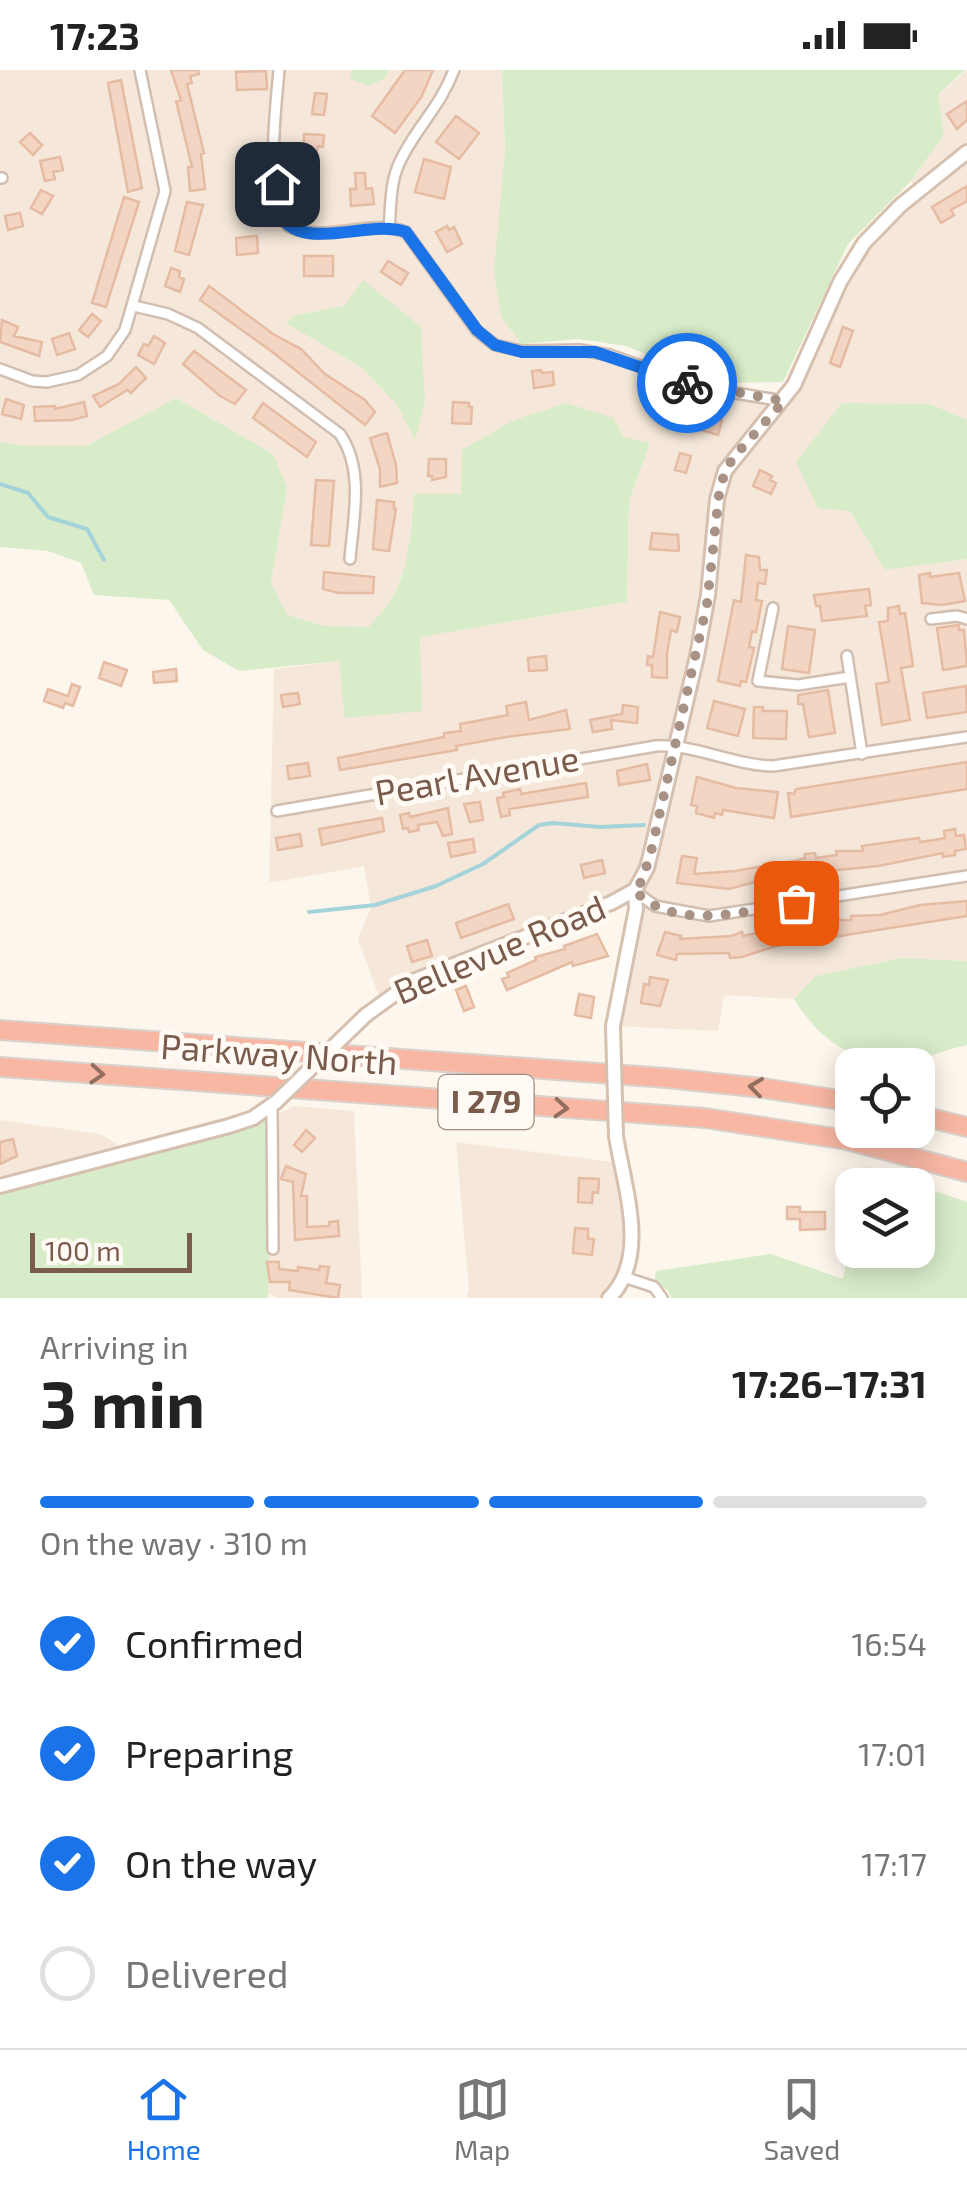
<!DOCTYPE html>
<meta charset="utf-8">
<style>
:root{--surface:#fff;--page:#f6f6f6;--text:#222;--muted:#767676;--line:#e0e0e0;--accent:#1a73e8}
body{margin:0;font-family:"Exo 2",sans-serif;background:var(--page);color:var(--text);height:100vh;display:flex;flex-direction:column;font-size:38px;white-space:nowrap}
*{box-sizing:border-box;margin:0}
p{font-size:32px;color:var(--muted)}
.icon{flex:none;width:55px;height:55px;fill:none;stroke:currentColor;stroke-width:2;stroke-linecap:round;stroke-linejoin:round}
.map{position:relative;height:1228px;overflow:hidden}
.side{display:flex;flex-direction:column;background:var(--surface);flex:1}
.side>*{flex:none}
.buttons{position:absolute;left:835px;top:978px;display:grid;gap:20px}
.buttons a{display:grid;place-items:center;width:100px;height:100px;border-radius:20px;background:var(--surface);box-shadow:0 5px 25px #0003;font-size:50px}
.scale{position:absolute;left:30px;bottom:25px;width:162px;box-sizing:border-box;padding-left:10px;border:5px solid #7a5c4d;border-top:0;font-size:28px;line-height:35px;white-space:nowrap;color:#7a5c4d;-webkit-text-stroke:8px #fffaf3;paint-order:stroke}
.pin{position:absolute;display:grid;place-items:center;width:85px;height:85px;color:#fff;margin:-42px;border-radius:20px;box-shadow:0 5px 15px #0006}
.courier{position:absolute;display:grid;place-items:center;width:100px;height:100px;margin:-50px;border:8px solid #1a73e8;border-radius:50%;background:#fff;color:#222;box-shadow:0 2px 12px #0007}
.overview em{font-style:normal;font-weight:700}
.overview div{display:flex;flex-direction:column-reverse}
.overview{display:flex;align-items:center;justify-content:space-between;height:170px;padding:0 40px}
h1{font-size:65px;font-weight:700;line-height:75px}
.bar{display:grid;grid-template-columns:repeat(4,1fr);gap:15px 10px;align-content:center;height:120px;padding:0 40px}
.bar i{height:12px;border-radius:8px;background:var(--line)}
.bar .active{background:var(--accent)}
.bar p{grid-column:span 4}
ol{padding:0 40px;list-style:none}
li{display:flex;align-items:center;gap:30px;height:110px}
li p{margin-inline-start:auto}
li .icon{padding:10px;border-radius:50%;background:var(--accent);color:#fff;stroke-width:4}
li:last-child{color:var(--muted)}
li i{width:55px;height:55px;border:5px solid var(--line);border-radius:50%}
.status{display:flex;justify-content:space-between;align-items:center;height:70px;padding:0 50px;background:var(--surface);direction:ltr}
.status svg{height:28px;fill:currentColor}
.tabs{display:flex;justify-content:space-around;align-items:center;height:140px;border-top:2px solid var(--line);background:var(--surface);font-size:28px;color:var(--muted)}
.tabs a{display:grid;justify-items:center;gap:5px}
.tabs .active{color:var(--accent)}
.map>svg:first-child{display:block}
</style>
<div class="status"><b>17:23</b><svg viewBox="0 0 49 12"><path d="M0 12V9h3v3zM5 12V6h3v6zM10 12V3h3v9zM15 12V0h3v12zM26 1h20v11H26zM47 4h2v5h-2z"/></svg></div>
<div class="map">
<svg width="967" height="1228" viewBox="0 0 967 1228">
<rect width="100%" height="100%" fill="#fdf6ec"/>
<!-- residential -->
<path fill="#f5e8da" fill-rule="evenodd" d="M0,0H352L351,9L386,7L388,0H502L505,81L501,247L521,274L511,278L580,280L676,310L783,331L858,182L918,122L911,111L944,64L938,25L967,0V350L929,334L850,441L885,500L967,489V891L902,888L815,906L794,929L724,925L718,961L613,956L635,821L438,900L381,932L358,869L371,837L364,796L269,813L274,599L339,591L421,641L419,567L627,532L629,431L650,373L461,424H414L408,488L390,536L368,557L325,556L287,545L271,513L287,418L272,384L176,328L86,376H25L0,372ZM344,236L415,368L397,335L362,298L287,253L297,245Z
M294,1036L354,1041L362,1228H278L239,1208L260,1054Z
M0,1050L101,1064L129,1082L0,1116Z
M456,1072L613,1092L625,1150V1181L622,1201L610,1219L598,1228H466L469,1220Z"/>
<!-- green -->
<path fill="#d8ecc9" d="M352,0H388L386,7L370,16L350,9Z
M502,0H965L938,25L944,64L911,111L848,174L783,312L719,313L626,276L579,269L521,274L501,247L494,201L505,81Z
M363,210L421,257L425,332L415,370L397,335L362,298L286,253L296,245L344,236Z
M176,328L273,384L287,418L271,513L287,545L325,556L368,557C410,518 409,477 414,424H461L462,380L514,350L566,333L613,348L624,367L650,373L629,431L627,532L420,567L422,641L345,648L339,591L239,601L203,580L169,530L94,525L81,493L48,481L0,477V372L25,376H86Z
M842,333L930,334L967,350V489L885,500L850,441L818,438L796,392Z
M902,888L967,891V975C949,978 931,987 913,990C860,999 821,973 794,929L815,906Z
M272,1036L268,1228H0V1116L229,1056Z
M865,1097L967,1132V1228H671L668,1220L654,1214L656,1201L771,1184L843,1209L852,1162V1180H918V1115H861Z"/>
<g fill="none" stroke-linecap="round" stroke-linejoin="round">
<!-- stream -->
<path stroke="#a5d3da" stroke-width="4" d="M0,414L28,423L48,447L87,459L104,490
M309,842L375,835L436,816L483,794L539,755L553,753L600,757L644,755"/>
</g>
<!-- building -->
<path fill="#f3d5c3" stroke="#e6bba3" stroke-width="2.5" d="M171,0H198L199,4L190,6L192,13L187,14L204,83L201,84L205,119L190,121L188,97H192L176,31L181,30Z
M405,0H433L422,26L395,63L372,46Z
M266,1L267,19L237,20L236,2Z
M121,10L142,118L128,122L108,13Z
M315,23L327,24L324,45L312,44Z
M967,31V50L957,59L947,44Z
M456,46L479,63L459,89L436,72Z
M30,63L42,75L33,85L20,72Z
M304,64L324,65L323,77L318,76L316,85V125L302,126Z
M60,87L63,100L53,102L55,109L45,111L40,91Z
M424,89L451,97L444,129L415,122Z
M355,103H365L366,119L372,118L374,134L351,136L350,119H356Z
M967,116V131L951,140L954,145L941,153L932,137Z
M41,120L53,126L42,144L31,138Z
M124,127L139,132L106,237L92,233Z
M187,132L203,135L189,185L175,181Z
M20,143L23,156L8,160L5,146Z
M447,156L449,160L454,157L462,174L447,182L436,162Z
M257,166L258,183L237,185L236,168Z
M304,186H333V206H304Z
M388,191L408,203L401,215L381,202Z
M171,198L180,201L179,207L184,209L180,222L165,216Z
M209,216L273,264L301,279L325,304L365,330L375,342L365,355L271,281L200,230Z
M92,244L101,251L88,267L79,260Z
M2,250L18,257L14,266L42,272L39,286L0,272Z
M843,257L853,261L840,297L830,293Z
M69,263L75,279L57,285L52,269Z
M154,266L165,273L154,294L138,285L144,274L148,276Z
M194,281L246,320L235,334L220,326L183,294Z
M136,297L146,308L131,323L127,320L100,337L93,326L119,314Z
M541,300L542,303L553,302L554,315L534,318L532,301Z
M6,329L24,335L21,349L2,344Z
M84,332L87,346L72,350L35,351L34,337L55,336V339Z
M453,332L469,333V337H472L471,354L452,353Z
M263,333L316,372L307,387L253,348Z
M686,335L717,345L716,348L722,350L718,365L680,354Z
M387,363L396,395L397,413L380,417V399L370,368Z
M680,383L691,386L686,403L675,400Z
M429,389H446V407L432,410V406H428Z
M760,400L772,406L770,410L776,413L771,424L753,416Z
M316,410L334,411L329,476L311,475Z
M377,430L394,432V439H396L389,481L373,479Z
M652,463L678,465L679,481L650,479Z
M746,485L759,487L760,500H767L765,514L758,513L756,530L762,531L756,562L752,561L749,577L754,578L746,612L741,611L740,616L718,611L734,530L741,532Z
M324,502L374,507L373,523H339L323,519Z
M930,503V507L959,503L965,531L942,535L922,533L919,505Z
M869,519L871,535L865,536L867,546L822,551L820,536H816L814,525Z
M899,536L900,544L905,543L913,596L901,598L910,650L882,655L876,614L889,612L879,552L888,551V538Z
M660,542L680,547L677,562L671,560L667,583V608L652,607V595H647L648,586L653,587Z
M959,555V560H964L967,596L943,600L937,558Z
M788,556L815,560L809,603L782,599Z
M546,586L547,600L529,601L528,588Z
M104,592L127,600L121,616L99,608Z
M176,599L177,611L154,613L153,602Z
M72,614L80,617L73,636L65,633L63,638L44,631L48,619L68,626Z
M966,616L967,642L927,648L923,623Z
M828,620L835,663L809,667L803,634H798V625Z
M298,623L300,634L283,637L281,625Z
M714,631L745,639L738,666L707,658Z
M526,632L529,650L566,640L570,659L506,667L456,676L457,680L340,700L338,688L444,667V663L461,661L460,654L508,645L506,636Z
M623,635L638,637L637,653L611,650L612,659L593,662L590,650L622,644Z
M754,637H763V641H787L786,669L753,668Z
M967,692V719L791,747L788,723L794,724L796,719Z
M308,693L310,706L289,709L287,696Z
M647,694L650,710L619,715L617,701Z
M697,707L736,718L778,722L774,748L723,740L722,745L715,743L714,748L696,743L697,736L691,735Z
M586,713L588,727L509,739L510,745L501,747L497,728L504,727L503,723L520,719L521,724Z
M480,732L483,750L470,752L464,734Z
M448,738L452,764L443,766L437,752L418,755L419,760L409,762L408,758L403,759L400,745L409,743L410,747Z
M382,748L384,761L322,775L319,759Z
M955,759L956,766L964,765L966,779L955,781V785L943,787V783L878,796L809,803L789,807V810L759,811L729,819L677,813L682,786L697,788L694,804L735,801L794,791L805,788V784L815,783L816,788L837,785L836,781H863L862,776L904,770L919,768L920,772L940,769L945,768L944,761Z
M300,764L302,776L278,780L276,768Z
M473,769L475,782L451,787L448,773Z
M602,790L605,803L584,808L581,795Z
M967,831V846L776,876L742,887L730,888L729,883L677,884L676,890L657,885L665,862L681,866L680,869L731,866L742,862L743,866L761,862L762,865L818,850H851V846L880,845L920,835Z
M508,834L514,849L461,868L456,853Z
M597,864L608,886L573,896L572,892L507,920L502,909L509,907L507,903L536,890L535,887L565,879L564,876Z
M427,870L432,886L412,892L407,876Z
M650,907L668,910L660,936L641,933L644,914L649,915Z
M466,916L474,937L464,941L456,920Z
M579,924L594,927L591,948L575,945Z
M306,1060L315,1068L302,1082L294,1075Z
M13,1069L17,1086L0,1094V1072Z
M286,1096L306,1104L301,1126H307V1157L329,1156V1152L338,1151L339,1166L295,1170L293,1112L281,1109Z
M579,1108L599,1109L598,1123L593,1122L592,1133L578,1132Z
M787,1137H800V1142H825V1159L800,1160V1149H787Z
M575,1158L588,1159V1169H594L592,1185L573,1183Z
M267,1192H279V1199L298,1201V1197L319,1200L320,1196L329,1197L326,1213L340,1215L338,1228L289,1220L290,1212H270Z"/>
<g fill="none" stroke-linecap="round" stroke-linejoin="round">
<!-- street casing -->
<g stroke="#d1beb0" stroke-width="14">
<path id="street" d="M279,0C276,36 264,128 288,156C325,175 368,148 406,162L477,261L495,275L522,281L580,280L610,285L700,317L783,331
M0,108H2
M389,158C391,138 390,115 398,96C413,60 439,40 454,0
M134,236L168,244L198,258L340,364C365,401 353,448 350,489
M0,299L32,311L47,312L78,305L107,286L125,260L165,121L140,0
M773,538L758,611L798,615L850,607
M931,549L957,546L967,549
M847,586L862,684
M277,741L656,676C694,674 733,695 773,696L967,667
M636,822L655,836L709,846L967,806
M272,1036L273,1179
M627,1208L654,1217L662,1228"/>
</g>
<!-- secondary casing -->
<g stroke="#d6c0b0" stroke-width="18">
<path id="secondary" d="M366,945L413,911L611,833L635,820L647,798L651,782L697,586L708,525L717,429L725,401L794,315L840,212L864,173L901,135L967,82
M613,956L636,839L635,820
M0,1116L229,1056L253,1048L276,1032
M609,1228C650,1188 624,1117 616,1066"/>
</g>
<!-- highway casing -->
<g stroke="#dad1cd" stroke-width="22">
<path id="highway" d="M0,960L667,1008L763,1018L852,1032
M0,997L705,1048L847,1070L967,1102
M918,1045L967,1057"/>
</g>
<!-- street -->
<use href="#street" stroke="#fff" stroke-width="9"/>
<!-- secondary -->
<use href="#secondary" stroke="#fff" stroke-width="12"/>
<!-- highway -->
<use href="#highway" stroke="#f7b7a3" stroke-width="18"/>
<!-- secondary-bridge casing -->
<g stroke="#d6c0b0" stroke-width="18" stroke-linecap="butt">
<path id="secondary-bridge" d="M613,956L616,1066
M276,1032L366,945"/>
</g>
<!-- secondary-bridge -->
<use href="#secondary-bridge" stroke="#fff" stroke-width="12"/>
</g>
<!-- one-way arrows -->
<defs><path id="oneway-chevron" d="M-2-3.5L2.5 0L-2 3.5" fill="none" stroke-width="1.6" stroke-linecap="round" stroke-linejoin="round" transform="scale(2.5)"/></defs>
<g stroke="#936e5e">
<use href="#oneway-chevron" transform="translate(97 1004) rotate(4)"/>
<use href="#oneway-chevron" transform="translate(756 1017) rotate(-173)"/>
<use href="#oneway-chevron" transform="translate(561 1038) rotate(4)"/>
</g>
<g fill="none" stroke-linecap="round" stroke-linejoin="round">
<!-- done -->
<path stroke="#a89285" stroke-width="10" stroke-dasharray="0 18" d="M687,313L784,331L732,389L720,415L707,534L651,782L642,811L634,820C675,863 745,841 796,833"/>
<!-- route -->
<path stroke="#1a73e8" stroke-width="12" d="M277,114L282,148C306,182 370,149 406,162L477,260L495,275L522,282H595L687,313"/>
</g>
<g text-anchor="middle" stroke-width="10" stroke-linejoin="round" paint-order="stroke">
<!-- shield labels -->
<rect fill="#fffaf3" stroke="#a28b7f" stroke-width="2.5" x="438.5" y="1005" width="95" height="54" rx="8"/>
<g font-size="32" font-weight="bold" fill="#7a5c4d">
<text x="486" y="1043">I 279</text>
</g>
<!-- street labels -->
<g font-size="35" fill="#7a5c4d" stroke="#fffaf3">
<text transform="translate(477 706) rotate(-10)" y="12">Pearl Avenue</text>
<text transform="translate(500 880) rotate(-23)" y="12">Bellevue Road</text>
<text transform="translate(279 985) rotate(4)" y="12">Parkway North</text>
</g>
</g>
</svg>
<div class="buttons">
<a><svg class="icon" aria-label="locate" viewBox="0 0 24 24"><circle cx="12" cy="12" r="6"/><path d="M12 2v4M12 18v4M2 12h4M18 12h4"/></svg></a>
<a><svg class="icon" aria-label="layers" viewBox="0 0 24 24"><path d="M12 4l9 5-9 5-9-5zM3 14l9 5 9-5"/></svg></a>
</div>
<div class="scale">100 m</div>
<div class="pin" style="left:796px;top:833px;background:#ea580c"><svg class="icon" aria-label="bag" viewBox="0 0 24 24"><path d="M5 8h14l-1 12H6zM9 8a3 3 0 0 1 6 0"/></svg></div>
<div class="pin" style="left:277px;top:114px;background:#1f2937"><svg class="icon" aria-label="home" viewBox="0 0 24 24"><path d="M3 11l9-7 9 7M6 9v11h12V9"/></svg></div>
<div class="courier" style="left:687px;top:313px"><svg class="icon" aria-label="bike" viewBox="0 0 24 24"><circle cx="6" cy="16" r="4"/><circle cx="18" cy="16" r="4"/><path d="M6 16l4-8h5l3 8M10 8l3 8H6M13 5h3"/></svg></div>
</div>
<section class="side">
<div class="overview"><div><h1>3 min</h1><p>Arriving in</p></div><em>17:26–17:31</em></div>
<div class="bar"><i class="active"></i><i class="active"></i><i class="active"></i><i></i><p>On the way · 310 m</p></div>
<ol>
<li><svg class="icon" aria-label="check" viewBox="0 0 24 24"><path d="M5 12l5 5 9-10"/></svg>Confirmed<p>16:54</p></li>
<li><svg class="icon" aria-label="check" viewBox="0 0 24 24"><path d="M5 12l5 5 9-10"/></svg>Preparing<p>17:01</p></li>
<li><svg class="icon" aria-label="check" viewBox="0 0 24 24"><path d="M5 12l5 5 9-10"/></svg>On the way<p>17:17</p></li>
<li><i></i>Delivered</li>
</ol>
</section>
<nav class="tabs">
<a class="active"><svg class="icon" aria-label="home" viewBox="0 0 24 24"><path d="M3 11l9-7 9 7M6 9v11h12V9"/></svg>Home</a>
<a><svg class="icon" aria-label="map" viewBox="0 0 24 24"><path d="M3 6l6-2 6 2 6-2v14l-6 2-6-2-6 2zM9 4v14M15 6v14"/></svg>Map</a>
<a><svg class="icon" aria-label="saved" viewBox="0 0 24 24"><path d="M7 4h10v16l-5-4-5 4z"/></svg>Saved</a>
</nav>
